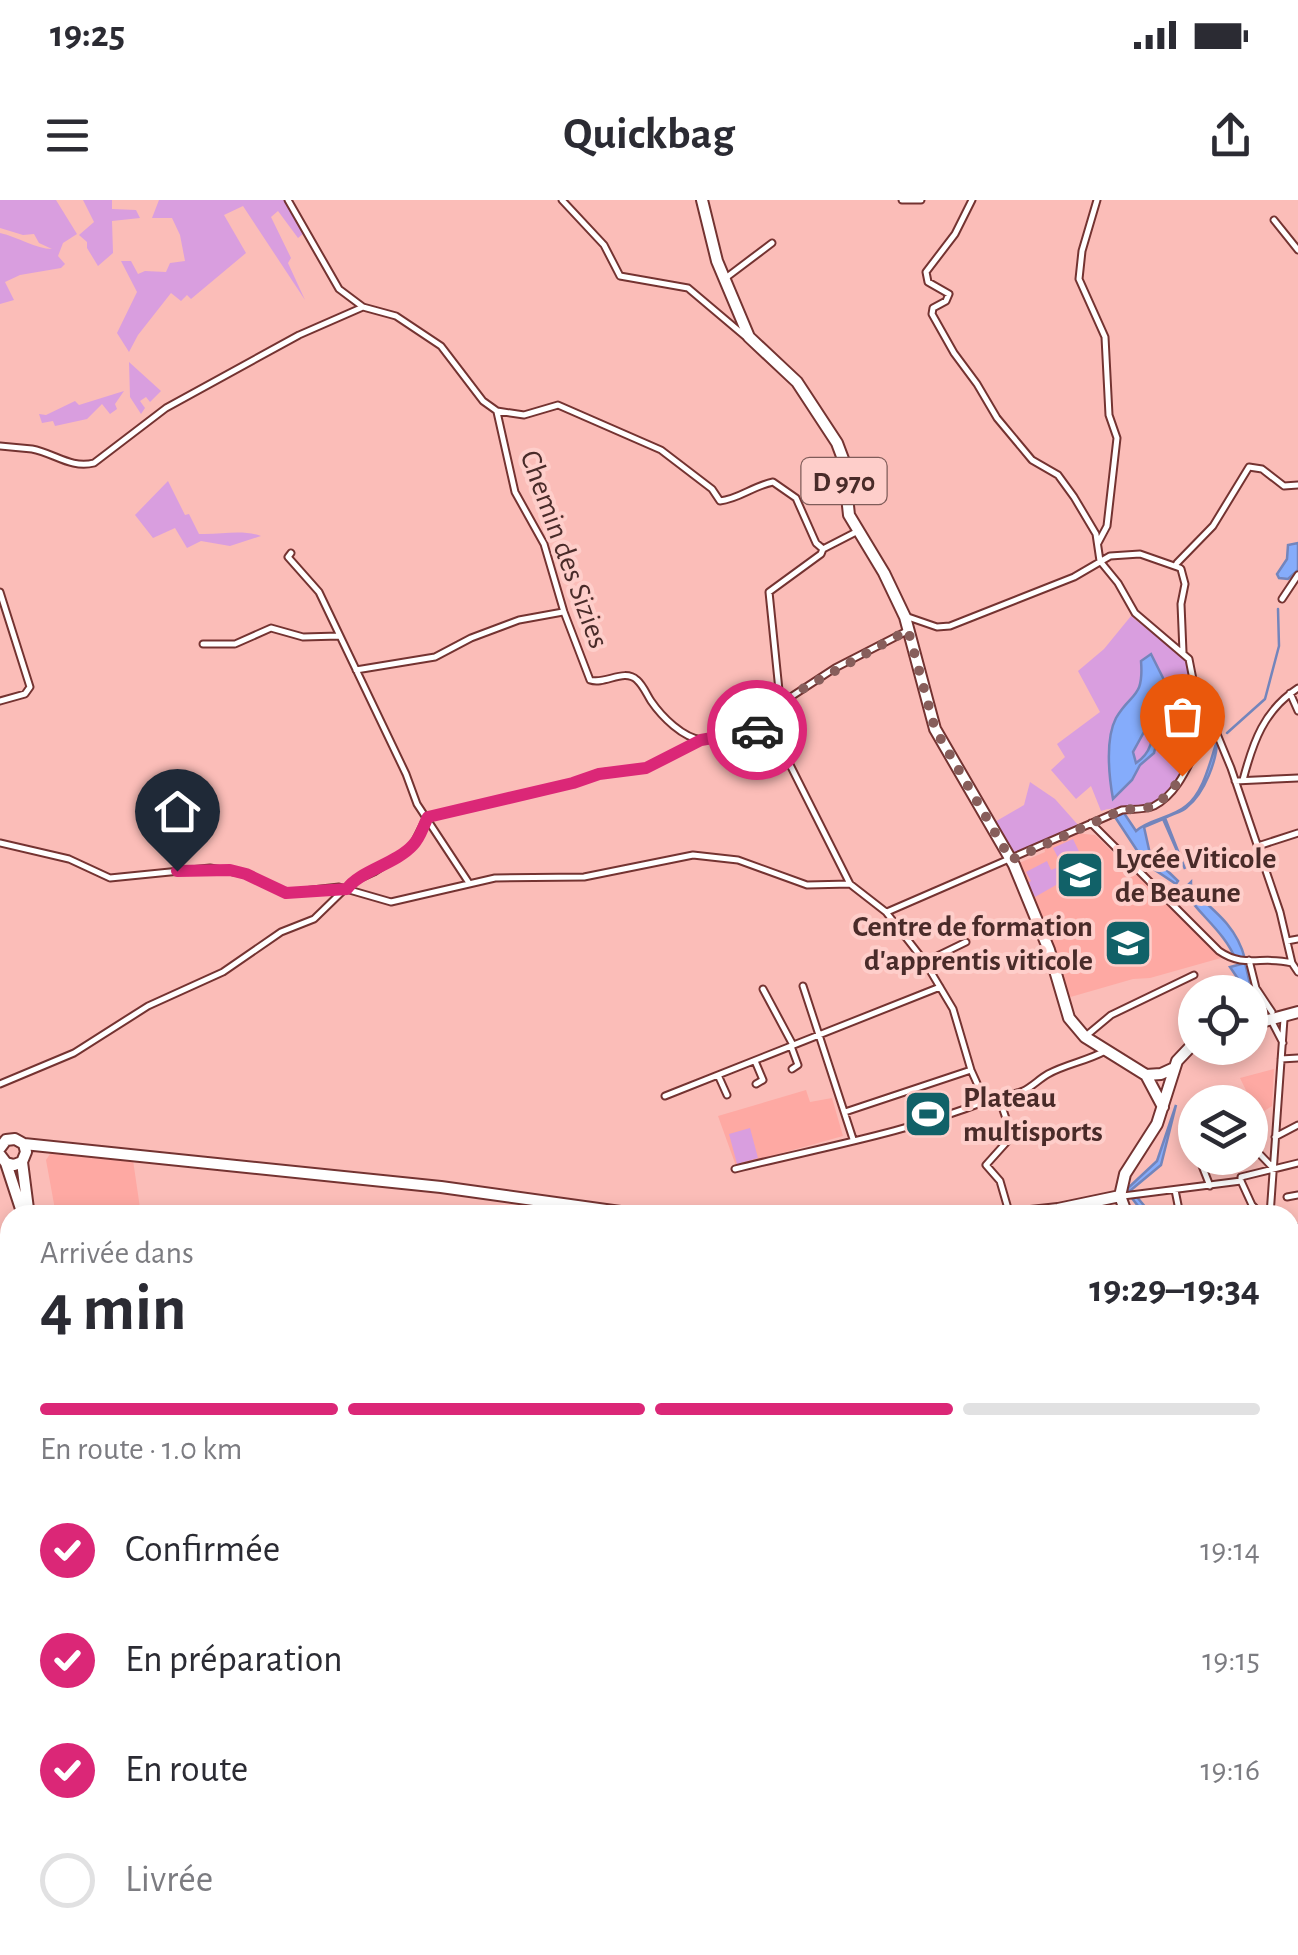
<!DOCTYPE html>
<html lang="fr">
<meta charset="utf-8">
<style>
:root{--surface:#fff;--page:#f7f7f7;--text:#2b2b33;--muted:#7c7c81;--line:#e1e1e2;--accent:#db2777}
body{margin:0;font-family:"Alegreya Sans",sans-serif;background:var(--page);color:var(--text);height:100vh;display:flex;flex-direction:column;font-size:38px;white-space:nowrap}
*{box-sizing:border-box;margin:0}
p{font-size:32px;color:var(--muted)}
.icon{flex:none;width:55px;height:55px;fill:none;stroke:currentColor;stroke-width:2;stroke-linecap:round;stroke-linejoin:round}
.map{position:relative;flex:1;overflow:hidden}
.sheet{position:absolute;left:0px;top:1005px;width:1300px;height:750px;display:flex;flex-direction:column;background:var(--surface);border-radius:30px 30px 0 0;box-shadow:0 5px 15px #0003}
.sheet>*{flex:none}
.buttons{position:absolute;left:1178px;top:775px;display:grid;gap:20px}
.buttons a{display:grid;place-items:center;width:90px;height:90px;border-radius:50%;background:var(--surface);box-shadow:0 5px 15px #0003;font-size:50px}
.pin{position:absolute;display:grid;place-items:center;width:85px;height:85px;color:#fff;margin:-102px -42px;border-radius:50% 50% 50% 0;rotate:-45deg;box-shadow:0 0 10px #0007}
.pin .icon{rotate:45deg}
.courier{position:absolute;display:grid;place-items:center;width:100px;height:100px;margin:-50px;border:8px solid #db2777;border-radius:50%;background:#fff;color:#222;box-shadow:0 2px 12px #0007}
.summary em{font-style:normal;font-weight:700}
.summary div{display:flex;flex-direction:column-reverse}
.summary{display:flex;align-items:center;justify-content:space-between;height:170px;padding:0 40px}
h1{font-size:65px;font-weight:700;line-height:75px}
.bar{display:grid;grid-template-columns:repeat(4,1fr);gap:15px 10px;align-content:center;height:120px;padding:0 40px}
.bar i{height:12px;border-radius:8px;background:var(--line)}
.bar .selected{background:var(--accent)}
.bar p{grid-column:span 4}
ol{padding:0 40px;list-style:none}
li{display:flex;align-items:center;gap:30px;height:110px}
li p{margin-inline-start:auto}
li .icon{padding:10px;border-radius:50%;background:var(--accent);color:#fff;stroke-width:4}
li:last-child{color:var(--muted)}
li i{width:55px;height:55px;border:5px solid var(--line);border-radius:50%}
.status{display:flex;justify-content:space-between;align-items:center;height:70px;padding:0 50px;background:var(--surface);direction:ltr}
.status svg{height:28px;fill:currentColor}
header{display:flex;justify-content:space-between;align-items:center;height:130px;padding:0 40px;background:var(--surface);font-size:45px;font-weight:700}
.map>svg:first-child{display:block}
</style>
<div class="status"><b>19:25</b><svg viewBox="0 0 49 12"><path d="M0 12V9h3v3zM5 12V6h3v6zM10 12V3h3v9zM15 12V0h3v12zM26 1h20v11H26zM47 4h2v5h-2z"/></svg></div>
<header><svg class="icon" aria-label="menu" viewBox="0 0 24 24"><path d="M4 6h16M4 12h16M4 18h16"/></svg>Quickbag<svg class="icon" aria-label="share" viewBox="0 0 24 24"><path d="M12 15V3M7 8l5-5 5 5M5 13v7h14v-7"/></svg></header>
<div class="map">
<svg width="1298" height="1755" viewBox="0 0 1298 1755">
<rect width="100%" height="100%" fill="#fbbdb8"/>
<!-- built -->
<path fill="#fea9a3" d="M1075,633L1095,635L1221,758L1150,778L1133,779L1067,798L1054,748L1019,663L1045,652L1044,646Z
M1274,869L1272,906L1258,915L1240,878Z
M806,890L810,902L832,898L843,936L736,966L718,916Z
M50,954L133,960L141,1015H56L46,960Z
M963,1745H1133L1136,1755H945Z"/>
<!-- green -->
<path fill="#d99edf" d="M0,0H56L77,34L63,43L58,56L65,64L61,68L20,75L5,82L14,100L0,104V33C18,37 36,49 52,49L39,43L34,34L23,35L0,28Z
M83,0H112V9L136,10L140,18L112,21L113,53L98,66L87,48V42L79,35L94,22Z
M159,0H285L304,33L298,38L278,11L271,17L291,58L288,63L305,100L243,6L224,15L246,53L191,99L187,95L181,101L171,93L138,135L129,152L117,133L137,92L121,61H131L138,74L145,71L166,72L170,63L185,61L180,35L172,18H152Z
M129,162L161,191L150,202L146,197L140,201L145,208L141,214L130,197Z
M124,191L115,204L117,209L110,214L102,204L87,219L55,226L53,221L42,223L39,214L46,215L75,201L79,205Z
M168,281L185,315L189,314L199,334C222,335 240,329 261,336L230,346L201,341L187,348L175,328L153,338L135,315Z
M1131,416L1186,460L1194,500L1208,520C1193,544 1177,595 1148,605C1133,611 1117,605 1101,611L1091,586L1076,599L1051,570L1065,557L1057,544L1100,512L1078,471L1104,449Z
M1030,582L1055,599L1079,626L1011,656L993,623L1024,605Z
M1073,639L1089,672L1070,681L1053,648Z
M1047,661L1051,670L1056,668L1063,681L1035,697L1027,683L1031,681L1026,672Z
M750,928L758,958L737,964L729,934Z
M10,1154V1512L0,1488V1155Z
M0,1700L10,1714V1745H31L37,1755L0,1754Z
M472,1745H551L559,1755H479Z
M723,1745H790L799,1755H695Z"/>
<!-- water -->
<path fill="#85acfb" stroke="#7385bc" stroke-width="2.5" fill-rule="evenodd" d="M1298,343V370L1288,379L1279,378L1277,374L1287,359L1288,345Z
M1151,454L1169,490L1154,553L1140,565L1132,580L1113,599C1109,577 1105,539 1116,518C1131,492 1144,499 1141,461ZM1150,521C1156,537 1150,554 1136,563L1133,552Z
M1217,541C1217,559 1205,593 1187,607C1182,612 1172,614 1165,618L1185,669L1163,619L1144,627L1150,654L1178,681L1176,684L1146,664L1115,617L1124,613L1136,631C1149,619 1172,618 1186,606C1204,592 1210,561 1217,541Z
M1191,682V690C1215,711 1237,727 1245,759L1236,760C1224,731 1200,716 1183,690Z
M1245,763L1251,788L1271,816L1264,817L1230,767Z
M1176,905L1161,965L1131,990L1152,1015H1145L1128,993V988L1157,961Z"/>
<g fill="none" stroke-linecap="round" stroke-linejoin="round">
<!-- stream -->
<path stroke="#7385bc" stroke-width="2.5" d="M1227,533L1265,499L1279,446L1278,409"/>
<!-- minor casing -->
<g stroke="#743331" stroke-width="9">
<path id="minor" d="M288,0L339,89L363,107L396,116L441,146L483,201L497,211L524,215L558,205L661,250L712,289L720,301C739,299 753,286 773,282L796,298L816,343L823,349
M562,0L604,45L620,76L688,88L746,137
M902,0H921
M972,0L955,34L926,72L928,82L949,94L946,101L933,108L932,114L954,153L977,184L997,218L1032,260L1058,275L1074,297L1096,334L1100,361L1118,383L1135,413L1189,459L1197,500L1212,522L1231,568L1280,712L1292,763L1298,772
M1097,0L1082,51L1079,79L1105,137L1109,215L1117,238L1107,326L1098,343
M1274,20L1298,50
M727,77L772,43
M497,212L515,292L544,344L564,412L590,480C605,485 624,468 637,480C643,485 647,495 651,501C662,517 683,538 702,540
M0,246C10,247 22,248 32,249C54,253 71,269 94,263L166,208L299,135L363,107
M291,353L288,357L319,392L406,574L417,604L469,683
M1177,363L1213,326L1249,267L1262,269L1284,286L1298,285
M1181,369L1185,384L1181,404L1183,452
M0,392L30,487L25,494L0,501
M1282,399L1298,375
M908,417L937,427L950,426L1074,377L1110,356L1140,354L1180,368
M203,444H235L271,428L303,437L339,436
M356,470L435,457L471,438L519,420L563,412
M1290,493L1298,511
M780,504L835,468L907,431
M773,531L850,684L886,712L925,762L953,809L971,870L985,901
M773,531L781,510L769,392L821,354L823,349L858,331
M1243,580C1253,542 1264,510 1298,488
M1235,581L1298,578
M427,617L573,583L599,573L646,568L702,540L760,529L773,531
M1091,623L1219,751C1245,769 1262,755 1292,763
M0,643L69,659L110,678L210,668L246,674L286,693L339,687L391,702L495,678L584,677L693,655L738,660L807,685L850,684
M1258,646L1298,633
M887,712L1122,610C1132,609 1145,610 1154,606C1185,590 1193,547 1212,522
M1287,741L1298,739
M1249,760L1256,788L1272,812
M925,762L966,742
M803,786L853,939
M763,789L793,845
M1271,820L1283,843
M1087,835L1111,815L1194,775
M791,846L798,865L792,869
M1281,859L1298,858
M755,861L763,880L756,884
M718,875L727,895
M0,884L74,853L148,806L223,772L281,732L314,719L352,682L374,672L412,647L427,617
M665,896L940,787
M999,898L1012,936L986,965L1000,981L1009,1012
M845,912L971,870
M1195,924V947
M1275,937L1298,925
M1250,944L1273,968
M1199,958L1210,986
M735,969C819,948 905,933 986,901C997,896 1011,896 1023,891C1032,887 1039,879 1048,874C1066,864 1087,861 1105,851
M1241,981L1252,1005L1262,1015
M1175,990L1180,1015
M1123,996L1241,981V977L1298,963
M1287,997L1298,995
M1246,1015L1252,1005
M1270,1015L1284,819
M1290,1026L1298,1028
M1290,1051L1298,1055
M1290,1137L1297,1112
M1290,1175L1298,1173
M1290,1195L1298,1194
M1290,1424L1298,1423
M1290,1692L1298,1686
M1295,1694L1298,1699
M938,1745H943
M1023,1745L1029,1755
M743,1755L770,1745
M1131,1755L1155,1745"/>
</g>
<!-- secondary casing -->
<g stroke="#743331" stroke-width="11">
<path id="secondary" d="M1290,1599L1298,1626
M133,1755L149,1745"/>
</g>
<!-- primary casing -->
<g stroke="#743331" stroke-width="14">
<path id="primary" d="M702,0L717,61L749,137L797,182L837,243L843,259L849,315L884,373L905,417L935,529L1014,665L1049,750L1069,818L1085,837L1146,875L1163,907
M1250,825L1298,812
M1146,875L1161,874L1174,868
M24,944L441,987L642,1015
M0,948L6,940L15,939L24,944L26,952L22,962L14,965L6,963L0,955
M22,962L28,1009
M6,963L23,1015
M1004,1015L1058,1009L1120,996
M1127,1015L1120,996L1125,974L1157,924L1177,861L1195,842
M1290,1228L1298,1226
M181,1745L185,1755
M193,1745L195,1755
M1107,1745L1109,1755
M1086,1755L1090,1745"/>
</g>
<!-- minor -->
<use href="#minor" stroke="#fff" stroke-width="5"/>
<!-- secondary -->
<use href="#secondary" stroke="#fff" stroke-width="8"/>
<!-- primary -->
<use href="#primary" stroke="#fff" stroke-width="10"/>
<!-- rail casing -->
<g stroke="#7a5451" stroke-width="6">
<path id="rail" d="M1290,1524L1298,1521
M668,1755L696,1745"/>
</g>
<!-- rail -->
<use href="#rail" stroke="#fececa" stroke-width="2.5" stroke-dasharray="8" stroke-linecap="butt"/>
</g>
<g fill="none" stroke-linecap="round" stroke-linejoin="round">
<!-- done -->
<path stroke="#875e5b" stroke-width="10" stroke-dasharray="0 18" d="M757,530L773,531L783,500L908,430L935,529L1011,660L1122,610L1152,607L1169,594L1182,576"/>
<!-- route -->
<path stroke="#db2777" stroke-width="12" d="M177,671L230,670L246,674L286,693L347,689C359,671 396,664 413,645C421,637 423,626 428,617L573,583L599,574L646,568L701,540L757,530"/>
</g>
<!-- icons -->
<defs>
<g id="school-square" transform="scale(2.5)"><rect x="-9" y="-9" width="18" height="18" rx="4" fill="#116168" stroke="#fececa"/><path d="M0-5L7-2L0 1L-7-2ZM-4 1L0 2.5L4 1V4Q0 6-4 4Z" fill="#fff"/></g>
<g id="university-square" transform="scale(2.5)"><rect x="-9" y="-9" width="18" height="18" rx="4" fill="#116168" stroke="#fececa"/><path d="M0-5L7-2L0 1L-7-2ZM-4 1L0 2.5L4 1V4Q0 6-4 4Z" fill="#fff"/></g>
<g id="stadium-square" transform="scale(2.5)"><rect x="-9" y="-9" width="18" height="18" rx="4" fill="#116168" stroke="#fececa"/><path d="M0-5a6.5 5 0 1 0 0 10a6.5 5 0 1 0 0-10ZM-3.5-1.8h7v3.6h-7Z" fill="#fff"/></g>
</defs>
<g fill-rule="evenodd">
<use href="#school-square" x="1080" y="675"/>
<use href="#university-square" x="1128" y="743"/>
<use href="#stadium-square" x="928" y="914"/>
</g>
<g text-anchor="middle" stroke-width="8" stroke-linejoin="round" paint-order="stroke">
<!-- shield labels -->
<rect fill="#fececa" stroke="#7f5c59" stroke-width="2.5" x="801.5" y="258" width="85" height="46" rx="8"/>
<g font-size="28" font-weight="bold" fill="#492b29">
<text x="844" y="291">D 970</text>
</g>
<!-- street labels -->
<g font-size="30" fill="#492b29" stroke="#fececa">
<text transform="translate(565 349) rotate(70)" y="10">Chemin des Sizies</text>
</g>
<!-- poi labels -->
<g font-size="30" font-weight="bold" fill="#492b29" stroke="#fececa" text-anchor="start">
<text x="1115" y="668">Lycée Viticole<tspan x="1115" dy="34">de Beaune</tspan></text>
<text x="1093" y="736" text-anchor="end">Centre de formation<tspan x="1093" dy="34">d'apprentis viticole</tspan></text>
<text x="963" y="907">Plateau<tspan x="963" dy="34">multisports</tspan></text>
</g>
</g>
</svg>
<div class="buttons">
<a><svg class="icon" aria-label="locate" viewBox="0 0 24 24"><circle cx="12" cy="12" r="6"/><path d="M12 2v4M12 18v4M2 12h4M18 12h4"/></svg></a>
<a><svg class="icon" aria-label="layers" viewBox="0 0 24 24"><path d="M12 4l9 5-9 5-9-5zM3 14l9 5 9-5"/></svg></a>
</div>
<div class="pin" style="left:1182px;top:576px;background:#ea580c"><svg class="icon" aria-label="bag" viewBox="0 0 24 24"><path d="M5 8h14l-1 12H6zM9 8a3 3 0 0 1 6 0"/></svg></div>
<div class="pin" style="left:177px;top:671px;background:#1f2937"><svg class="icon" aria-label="home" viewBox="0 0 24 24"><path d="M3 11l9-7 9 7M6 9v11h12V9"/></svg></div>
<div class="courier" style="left:757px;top:530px"><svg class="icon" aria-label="car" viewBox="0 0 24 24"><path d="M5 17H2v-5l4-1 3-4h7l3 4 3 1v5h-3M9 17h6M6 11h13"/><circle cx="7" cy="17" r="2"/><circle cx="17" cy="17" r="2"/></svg></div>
<section class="sheet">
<div class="summary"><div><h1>4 min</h1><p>Arrivée dans</p></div><em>19:29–19:34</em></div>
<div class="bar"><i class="selected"></i><i class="selected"></i><i class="selected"></i><i></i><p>En route · 1.0 km</p></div>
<ol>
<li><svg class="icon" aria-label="check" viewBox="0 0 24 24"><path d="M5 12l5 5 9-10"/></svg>Confirmée<p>19:14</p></li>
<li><svg class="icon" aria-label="check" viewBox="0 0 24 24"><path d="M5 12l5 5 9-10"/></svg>En préparation<p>19:15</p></li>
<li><svg class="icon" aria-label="check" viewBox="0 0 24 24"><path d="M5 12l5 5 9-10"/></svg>En route<p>19:16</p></li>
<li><i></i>Livrée</li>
</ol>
</section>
</div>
